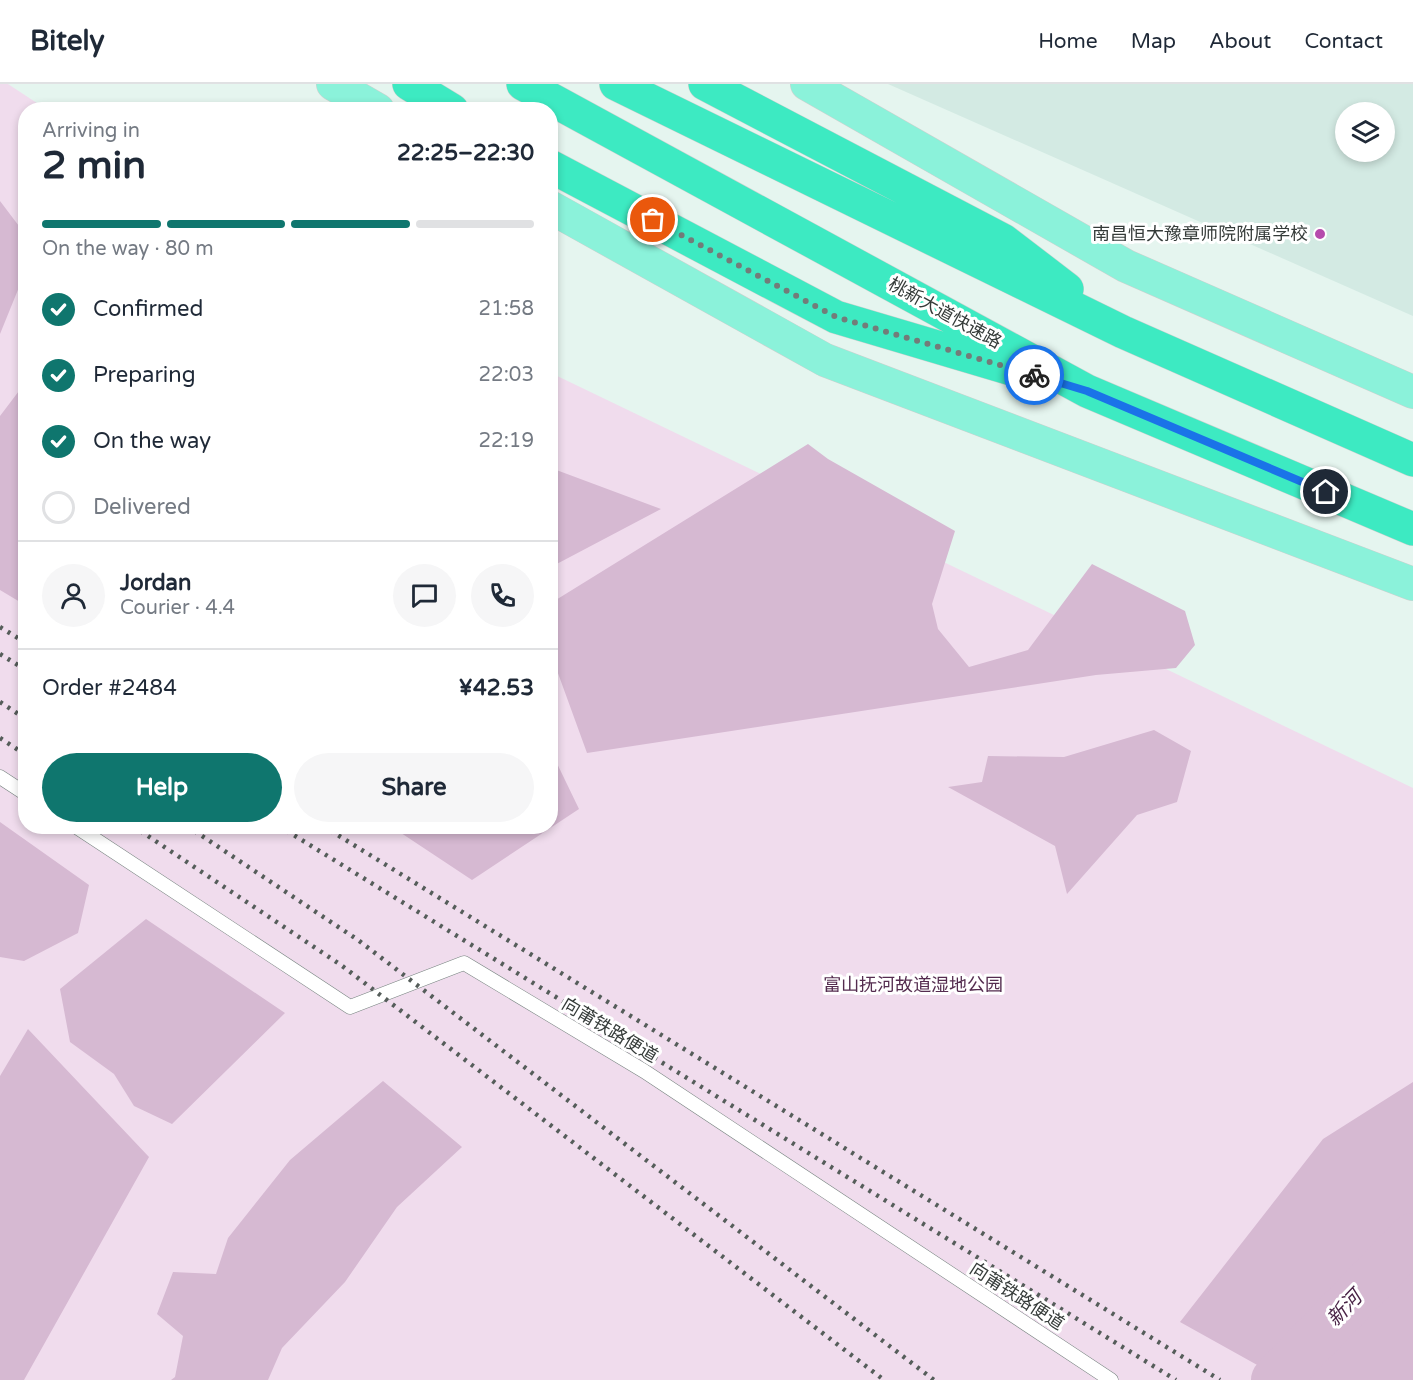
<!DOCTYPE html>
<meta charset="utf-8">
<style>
:root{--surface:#fff;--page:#f6f6f7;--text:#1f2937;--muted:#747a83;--line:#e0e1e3;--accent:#0f766e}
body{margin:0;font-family:"Varela Round","Noto Sans SC",sans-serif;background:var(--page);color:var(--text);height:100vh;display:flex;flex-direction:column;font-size:22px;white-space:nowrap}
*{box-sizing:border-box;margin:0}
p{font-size:20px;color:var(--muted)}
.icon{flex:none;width:33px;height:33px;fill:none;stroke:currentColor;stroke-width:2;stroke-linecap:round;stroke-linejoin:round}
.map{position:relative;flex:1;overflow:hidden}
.panel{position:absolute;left:18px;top:18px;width:540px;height:732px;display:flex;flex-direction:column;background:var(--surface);border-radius:24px;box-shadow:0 3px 9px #0003}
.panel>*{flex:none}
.tools{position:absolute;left:1335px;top:18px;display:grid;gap:12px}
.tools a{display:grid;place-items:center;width:60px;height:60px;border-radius:50%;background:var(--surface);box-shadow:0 3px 9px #0003;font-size:30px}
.pin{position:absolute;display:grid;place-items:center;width:51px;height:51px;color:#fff;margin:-26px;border:3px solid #fff;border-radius:50%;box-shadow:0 2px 6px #0007}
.courier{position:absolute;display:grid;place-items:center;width:60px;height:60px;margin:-30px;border:4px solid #1a73e8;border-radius:50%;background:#fff;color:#222;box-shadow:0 2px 8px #0007}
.head em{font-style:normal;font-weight:700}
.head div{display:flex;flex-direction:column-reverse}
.head{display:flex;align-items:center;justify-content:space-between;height:102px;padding:0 24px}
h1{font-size:39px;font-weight:700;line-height:45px}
.bar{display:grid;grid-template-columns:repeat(4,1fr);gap:9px 6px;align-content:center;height:72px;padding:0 24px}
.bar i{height:8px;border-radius:4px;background:var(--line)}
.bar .on{background:var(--accent)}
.bar p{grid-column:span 4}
.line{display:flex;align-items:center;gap:15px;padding:0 24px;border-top:2px solid var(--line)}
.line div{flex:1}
.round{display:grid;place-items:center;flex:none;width:63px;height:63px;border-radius:32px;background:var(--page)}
ol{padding:0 24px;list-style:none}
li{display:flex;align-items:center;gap:18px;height:66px}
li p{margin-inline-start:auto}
li .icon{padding:6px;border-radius:50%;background:var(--accent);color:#fff;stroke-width:4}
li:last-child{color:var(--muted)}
li i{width:33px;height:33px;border:3px solid var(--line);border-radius:50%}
.primary-button{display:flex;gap:12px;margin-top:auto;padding:12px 24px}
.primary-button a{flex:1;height:69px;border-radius:36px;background:var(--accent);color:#fff;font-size:24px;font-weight:700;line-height:69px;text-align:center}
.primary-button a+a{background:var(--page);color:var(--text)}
header{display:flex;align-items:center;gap:36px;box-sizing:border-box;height:84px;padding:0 30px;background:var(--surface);border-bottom:2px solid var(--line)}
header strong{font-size:28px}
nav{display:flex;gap:33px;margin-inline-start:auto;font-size:21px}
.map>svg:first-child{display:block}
</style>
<header>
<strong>Bitely</strong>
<nav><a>Home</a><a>Map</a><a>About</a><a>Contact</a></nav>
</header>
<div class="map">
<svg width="1413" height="1296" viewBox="0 0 1413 1296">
<rect width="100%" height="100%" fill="#e5f5ef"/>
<!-- built -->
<path fill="#d3eae3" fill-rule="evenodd" d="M888,0H1413V232ZM1346,28H1384V68H1346Z"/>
<!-- green -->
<path fill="#f0dced" d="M0,0H8L46,25L26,26V742H550L551,289L1413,704V1296H0Z"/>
<!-- water -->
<path fill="#d6b9d2" d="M0,117L25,150L26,186L0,250Z
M25,299V521L0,506V332Z
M808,360L828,375L955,447L932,520L938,545L969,583L1028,566L1092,480L1185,527L1195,561L1176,584L1096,591L587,669L551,570V519Z
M551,384L661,425L551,483Z
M1154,646L1191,667L1177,718L1137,731L1067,810L1055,762L948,703L982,698L988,672L1064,673Z
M551,667L579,725L472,796L392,743L550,742Z
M0,738L89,801L78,849L24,877L0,873Z
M146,835L285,929L172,1040L134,1022L114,990L70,958L60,905Z
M28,945L149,1073L24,1296H0V992Z
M383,997L462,1063L397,1123L345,1198L282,1264L268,1296H171L175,1293L183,1252L157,1230L173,1188L216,1190L228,1154L290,1076Z
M1413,998V1296H1284L1180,1238L1323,1055Z"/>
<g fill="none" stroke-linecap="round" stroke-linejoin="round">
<!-- river -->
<path stroke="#d6b9d2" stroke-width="48" d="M1275,1296L1413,1153"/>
<!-- lane casing -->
<g stroke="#778480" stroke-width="15">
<path id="lane" d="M0,693L26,710
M75,742L350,923L464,879L644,987L1111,1296"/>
</g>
<!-- primary casing -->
<g stroke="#cfd0cf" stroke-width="34">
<path id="primary" d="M333,0L378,26
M807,0L1126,182L1413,308
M550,123L825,276L1413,500"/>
</g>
<!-- highway casing -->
<g stroke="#cfd0cf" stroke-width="34">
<path id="highway" d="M409,0L452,26
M523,0L1087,307L1413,445
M616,0L1123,248L1413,376
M705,0L1003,156L1067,205
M550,82L836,233L1025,289"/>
</g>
<!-- lane -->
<use href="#lane" stroke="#fff" stroke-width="14"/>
<!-- primary -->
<use href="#primary" stroke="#8bf2da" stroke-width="33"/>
<!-- highway -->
<use href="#highway" stroke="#3deac2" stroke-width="33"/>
<!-- rail -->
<path stroke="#555d5a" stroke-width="4.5" stroke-dasharray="3 6" stroke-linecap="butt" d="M0,543L26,559
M0,570L26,586
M0,618L26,635
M0,654L26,671
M133,742L341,881L884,1296
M187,742L358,856L934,1296
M279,742L1176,1296
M323,742L1220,1296"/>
</g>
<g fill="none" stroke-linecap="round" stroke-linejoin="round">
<!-- done -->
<path stroke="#737c79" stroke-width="6" stroke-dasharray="0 10.8" d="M653,136L836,233L1034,291"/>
<!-- route -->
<path stroke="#1a73e8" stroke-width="8" d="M1034,291L1087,307L1326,408"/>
</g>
<!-- markers -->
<circle fill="#b64bad" stroke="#fff" stroke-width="2" cx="1320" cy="150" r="6"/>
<g text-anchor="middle" stroke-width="6" stroke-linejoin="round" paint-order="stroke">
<!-- poi labels -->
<g font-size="18" fill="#353b39" stroke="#fff" text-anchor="end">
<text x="1308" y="156">南昌恒大豫章师院附属学校</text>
</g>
<!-- street labels -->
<g font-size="18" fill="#353b39" stroke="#fff">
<text transform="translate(945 229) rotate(29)" y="6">桃新大道快速路</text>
<text transform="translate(610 946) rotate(31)" y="6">向莆铁路便道</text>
<text transform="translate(1017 1212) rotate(33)" y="6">向莆铁路便道</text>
</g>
<!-- park labels -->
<g font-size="18" fill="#542c4f" stroke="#fff">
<text x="913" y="907">富山抚河故道湿地公园</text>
</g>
<!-- water labels -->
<g font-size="20" font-style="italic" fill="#492346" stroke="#fff">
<text transform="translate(1344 1224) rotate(-46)" y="7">新河</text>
</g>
</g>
</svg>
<div class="tools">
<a><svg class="icon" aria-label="layers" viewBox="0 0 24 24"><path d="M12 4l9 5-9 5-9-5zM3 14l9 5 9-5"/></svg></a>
</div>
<div class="pin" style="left:653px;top:136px;background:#ea580c"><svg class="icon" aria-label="bag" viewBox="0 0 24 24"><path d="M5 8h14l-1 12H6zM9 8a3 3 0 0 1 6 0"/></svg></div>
<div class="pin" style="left:1326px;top:408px;background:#1f2937"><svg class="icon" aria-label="home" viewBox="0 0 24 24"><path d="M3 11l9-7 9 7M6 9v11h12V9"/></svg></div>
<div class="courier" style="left:1034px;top:291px"><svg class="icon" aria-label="bike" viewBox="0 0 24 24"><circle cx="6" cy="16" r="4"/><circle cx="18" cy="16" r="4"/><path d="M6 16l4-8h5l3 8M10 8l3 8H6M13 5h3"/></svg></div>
<section class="panel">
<div class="head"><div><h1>2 min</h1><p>Arriving in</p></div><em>22:25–22:30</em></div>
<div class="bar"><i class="on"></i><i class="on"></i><i class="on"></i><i></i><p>On the way · 80 m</p></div>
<ol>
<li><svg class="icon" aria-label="check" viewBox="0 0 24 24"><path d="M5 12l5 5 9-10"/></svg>Confirmed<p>21:58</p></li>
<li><svg class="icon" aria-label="check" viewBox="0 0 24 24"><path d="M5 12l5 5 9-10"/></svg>Preparing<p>22:03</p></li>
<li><svg class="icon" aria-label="check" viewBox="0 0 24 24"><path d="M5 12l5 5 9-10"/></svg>On the way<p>22:19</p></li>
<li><i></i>Delivered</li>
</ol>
<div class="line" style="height:108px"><a class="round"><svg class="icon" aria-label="person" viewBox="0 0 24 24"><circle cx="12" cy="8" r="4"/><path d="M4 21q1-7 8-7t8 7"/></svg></a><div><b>Jordan</b><p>Courier · 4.4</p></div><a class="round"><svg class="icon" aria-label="chat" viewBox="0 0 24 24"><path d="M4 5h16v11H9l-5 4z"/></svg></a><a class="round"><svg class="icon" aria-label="phone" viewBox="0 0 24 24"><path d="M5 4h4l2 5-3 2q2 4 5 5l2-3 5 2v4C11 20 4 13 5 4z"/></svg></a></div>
<div class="line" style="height:78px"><div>Order #2484</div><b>¥42.53</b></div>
<div class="primary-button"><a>Help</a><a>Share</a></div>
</section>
</div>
